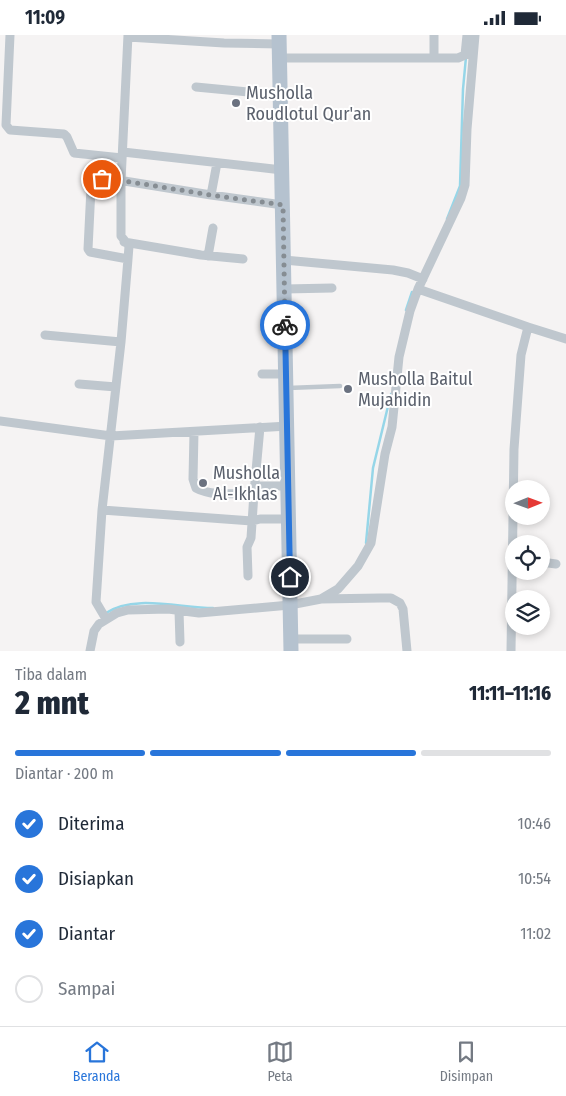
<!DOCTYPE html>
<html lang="id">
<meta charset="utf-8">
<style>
:root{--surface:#fff;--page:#f6f6f7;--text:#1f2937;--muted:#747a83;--line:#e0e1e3;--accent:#2875da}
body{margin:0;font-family:"Fira Sans Condensed",sans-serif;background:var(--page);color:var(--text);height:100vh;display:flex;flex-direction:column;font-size:19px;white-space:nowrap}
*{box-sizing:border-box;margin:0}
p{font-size:16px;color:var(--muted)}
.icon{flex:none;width:28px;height:28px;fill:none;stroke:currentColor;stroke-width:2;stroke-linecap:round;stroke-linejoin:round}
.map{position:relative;height:616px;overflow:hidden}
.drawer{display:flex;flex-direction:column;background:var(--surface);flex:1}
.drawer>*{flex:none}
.needle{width:32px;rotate:89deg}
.controls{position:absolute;left:505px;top:445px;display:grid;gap:10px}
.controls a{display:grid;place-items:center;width:45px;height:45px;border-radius:50%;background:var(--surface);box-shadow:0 2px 8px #0003;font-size:25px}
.pin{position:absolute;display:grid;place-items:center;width:42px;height:42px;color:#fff;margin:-21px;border:2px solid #fff;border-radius:50%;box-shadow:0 1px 5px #0007}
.courier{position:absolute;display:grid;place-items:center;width:50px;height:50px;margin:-25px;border:4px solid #2875da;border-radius:50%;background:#fff;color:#222;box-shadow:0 1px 6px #0007}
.summary em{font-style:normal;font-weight:800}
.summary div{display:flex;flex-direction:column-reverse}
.summary{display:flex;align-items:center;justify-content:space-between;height:85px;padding:0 15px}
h1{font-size:32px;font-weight:800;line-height:38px}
.bar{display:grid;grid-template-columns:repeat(4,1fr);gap:8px 5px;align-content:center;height:60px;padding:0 15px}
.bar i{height:6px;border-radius:4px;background:var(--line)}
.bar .selected{background:var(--accent)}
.bar p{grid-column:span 4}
ol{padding:0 15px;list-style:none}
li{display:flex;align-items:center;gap:15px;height:55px}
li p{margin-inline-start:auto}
li .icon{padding:5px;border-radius:50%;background:var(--accent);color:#fff;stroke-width:4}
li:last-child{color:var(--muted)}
li i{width:28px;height:28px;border:2px solid var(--line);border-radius:50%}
.status{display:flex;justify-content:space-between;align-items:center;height:35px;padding:0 25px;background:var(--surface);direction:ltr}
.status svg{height:14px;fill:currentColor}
.menu{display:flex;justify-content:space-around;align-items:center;height:70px;border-top:1px solid var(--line);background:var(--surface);font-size:14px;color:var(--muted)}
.menu a{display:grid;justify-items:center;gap:2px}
.menu .selected{color:var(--accent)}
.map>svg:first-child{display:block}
</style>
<div class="status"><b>11:09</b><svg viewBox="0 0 49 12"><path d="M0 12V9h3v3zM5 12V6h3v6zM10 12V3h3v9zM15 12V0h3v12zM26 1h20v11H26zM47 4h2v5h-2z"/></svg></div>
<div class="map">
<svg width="566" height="616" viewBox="0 0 566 616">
<rect width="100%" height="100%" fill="#f5f3f3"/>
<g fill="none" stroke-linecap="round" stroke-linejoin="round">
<!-- stream -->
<path stroke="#96d6e8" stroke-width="2.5" d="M447,184L460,151L463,54L466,22
M406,275L412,257
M366,508L373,433L391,359
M106,578C134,559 180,573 213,573"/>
<!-- lane -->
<path stroke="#bfc7ce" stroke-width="4.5" d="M288,353L340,351"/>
<!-- street -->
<path stroke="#bfc7ce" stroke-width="9" d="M10,0L6,90L10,95L64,99L67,102L74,118L122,123
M128,2L224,8L279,9
M279,23H458L465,20L467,0
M434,23V0
M196,52L280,60
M123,117L282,135
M211,160L217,128
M124,207L201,220L243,224
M208,221L213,193
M128,224L90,217L88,214L91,153C95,143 103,143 112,144L211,160L283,170
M284,225L393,235L408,238L423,244
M285,254L332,253
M418,254L528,292
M45,300L121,307
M262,339H287
M79,349L116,352
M0,386L111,401L288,391
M194,397L193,444L196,453C212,462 236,458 254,458L260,392
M255,451H289
M102,475L252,486L260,484H289
M541,527L556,529
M248,541L247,512L251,503L254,458
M321,564L338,554L358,531L371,508L385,419L392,392L399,322L410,276L418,254L461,163L465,150L467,94L475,0
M179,576L180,607
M106,584L96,567L102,475L121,307L128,224L129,211L121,201V146L128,0
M291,604H347
M90,616L94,596L99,589L117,578L128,575L168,574L199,578L290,570L321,564L380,563H391L400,568L403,574L407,616
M511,616L514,414L521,320L528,292L566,304"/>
<!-- primary -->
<path stroke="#b5c2cf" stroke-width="15" d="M279,0L291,616"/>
</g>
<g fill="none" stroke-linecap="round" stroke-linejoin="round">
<!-- done -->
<path stroke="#868d93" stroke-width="5" stroke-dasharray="0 9" d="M102,144H112L211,160L283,170L285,290"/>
<!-- route -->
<path stroke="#2875da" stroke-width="6" d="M285,290L290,542"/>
</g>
<!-- markers -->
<g fill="#6b7280" stroke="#fff" stroke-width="2">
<circle cx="236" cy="68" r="5"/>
<circle cx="348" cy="354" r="5"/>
<circle cx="203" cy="448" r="5"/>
</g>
<g text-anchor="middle" stroke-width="4" stroke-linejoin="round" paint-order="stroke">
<!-- worship labels -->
<g font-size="18" fill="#5b616d" stroke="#fff" text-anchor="start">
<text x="246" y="64">Musholla<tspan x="246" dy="21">Roudlotul Qur'an</tspan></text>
<text x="358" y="350">Musholla Baitul<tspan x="358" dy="21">Mujahidin</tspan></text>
<text x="213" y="444">Musholla<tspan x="213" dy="21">Al-Ikhlas</tspan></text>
</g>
</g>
</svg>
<div class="controls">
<a><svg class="needle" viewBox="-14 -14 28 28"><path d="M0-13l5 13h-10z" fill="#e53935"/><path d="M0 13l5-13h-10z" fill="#747a83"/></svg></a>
<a><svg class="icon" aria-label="locate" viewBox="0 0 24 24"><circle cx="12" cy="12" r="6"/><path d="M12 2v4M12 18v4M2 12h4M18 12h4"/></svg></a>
<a><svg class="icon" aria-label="layers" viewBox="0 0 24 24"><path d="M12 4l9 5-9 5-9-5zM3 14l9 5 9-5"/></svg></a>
</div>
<div class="pin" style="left:102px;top:144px;background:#ea580c"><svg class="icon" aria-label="bag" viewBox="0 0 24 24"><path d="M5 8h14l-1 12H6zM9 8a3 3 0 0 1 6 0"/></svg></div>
<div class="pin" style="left:290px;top:542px;background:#1f2937"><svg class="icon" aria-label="home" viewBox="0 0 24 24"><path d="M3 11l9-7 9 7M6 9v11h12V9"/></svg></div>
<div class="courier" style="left:285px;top:290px"><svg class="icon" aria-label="bike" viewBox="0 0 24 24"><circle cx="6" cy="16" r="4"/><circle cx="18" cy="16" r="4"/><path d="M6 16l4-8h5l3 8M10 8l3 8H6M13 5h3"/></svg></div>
</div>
<section class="drawer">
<div class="summary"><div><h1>2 mnt</h1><p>Tiba dalam</p></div><em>11:11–11:16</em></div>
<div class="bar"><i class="selected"></i><i class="selected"></i><i class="selected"></i><i></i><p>Diantar · 200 m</p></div>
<ol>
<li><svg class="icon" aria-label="check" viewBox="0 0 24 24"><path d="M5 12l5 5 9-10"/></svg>Diterima<p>10:46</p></li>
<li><svg class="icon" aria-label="check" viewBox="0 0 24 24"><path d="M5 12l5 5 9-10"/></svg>Disiapkan<p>10:54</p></li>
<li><svg class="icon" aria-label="check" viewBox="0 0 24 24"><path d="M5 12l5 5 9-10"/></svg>Diantar<p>11:02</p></li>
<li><i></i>Sampai</li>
</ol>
</section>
<nav class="menu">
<a class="selected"><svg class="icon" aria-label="home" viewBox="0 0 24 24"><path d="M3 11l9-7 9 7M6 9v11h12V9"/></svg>Beranda</a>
<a><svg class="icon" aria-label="map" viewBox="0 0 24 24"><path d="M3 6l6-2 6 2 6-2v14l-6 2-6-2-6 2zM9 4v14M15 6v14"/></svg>Peta</a>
<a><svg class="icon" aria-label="saved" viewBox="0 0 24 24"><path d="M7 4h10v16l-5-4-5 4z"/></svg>Disimpan</a>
</nav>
